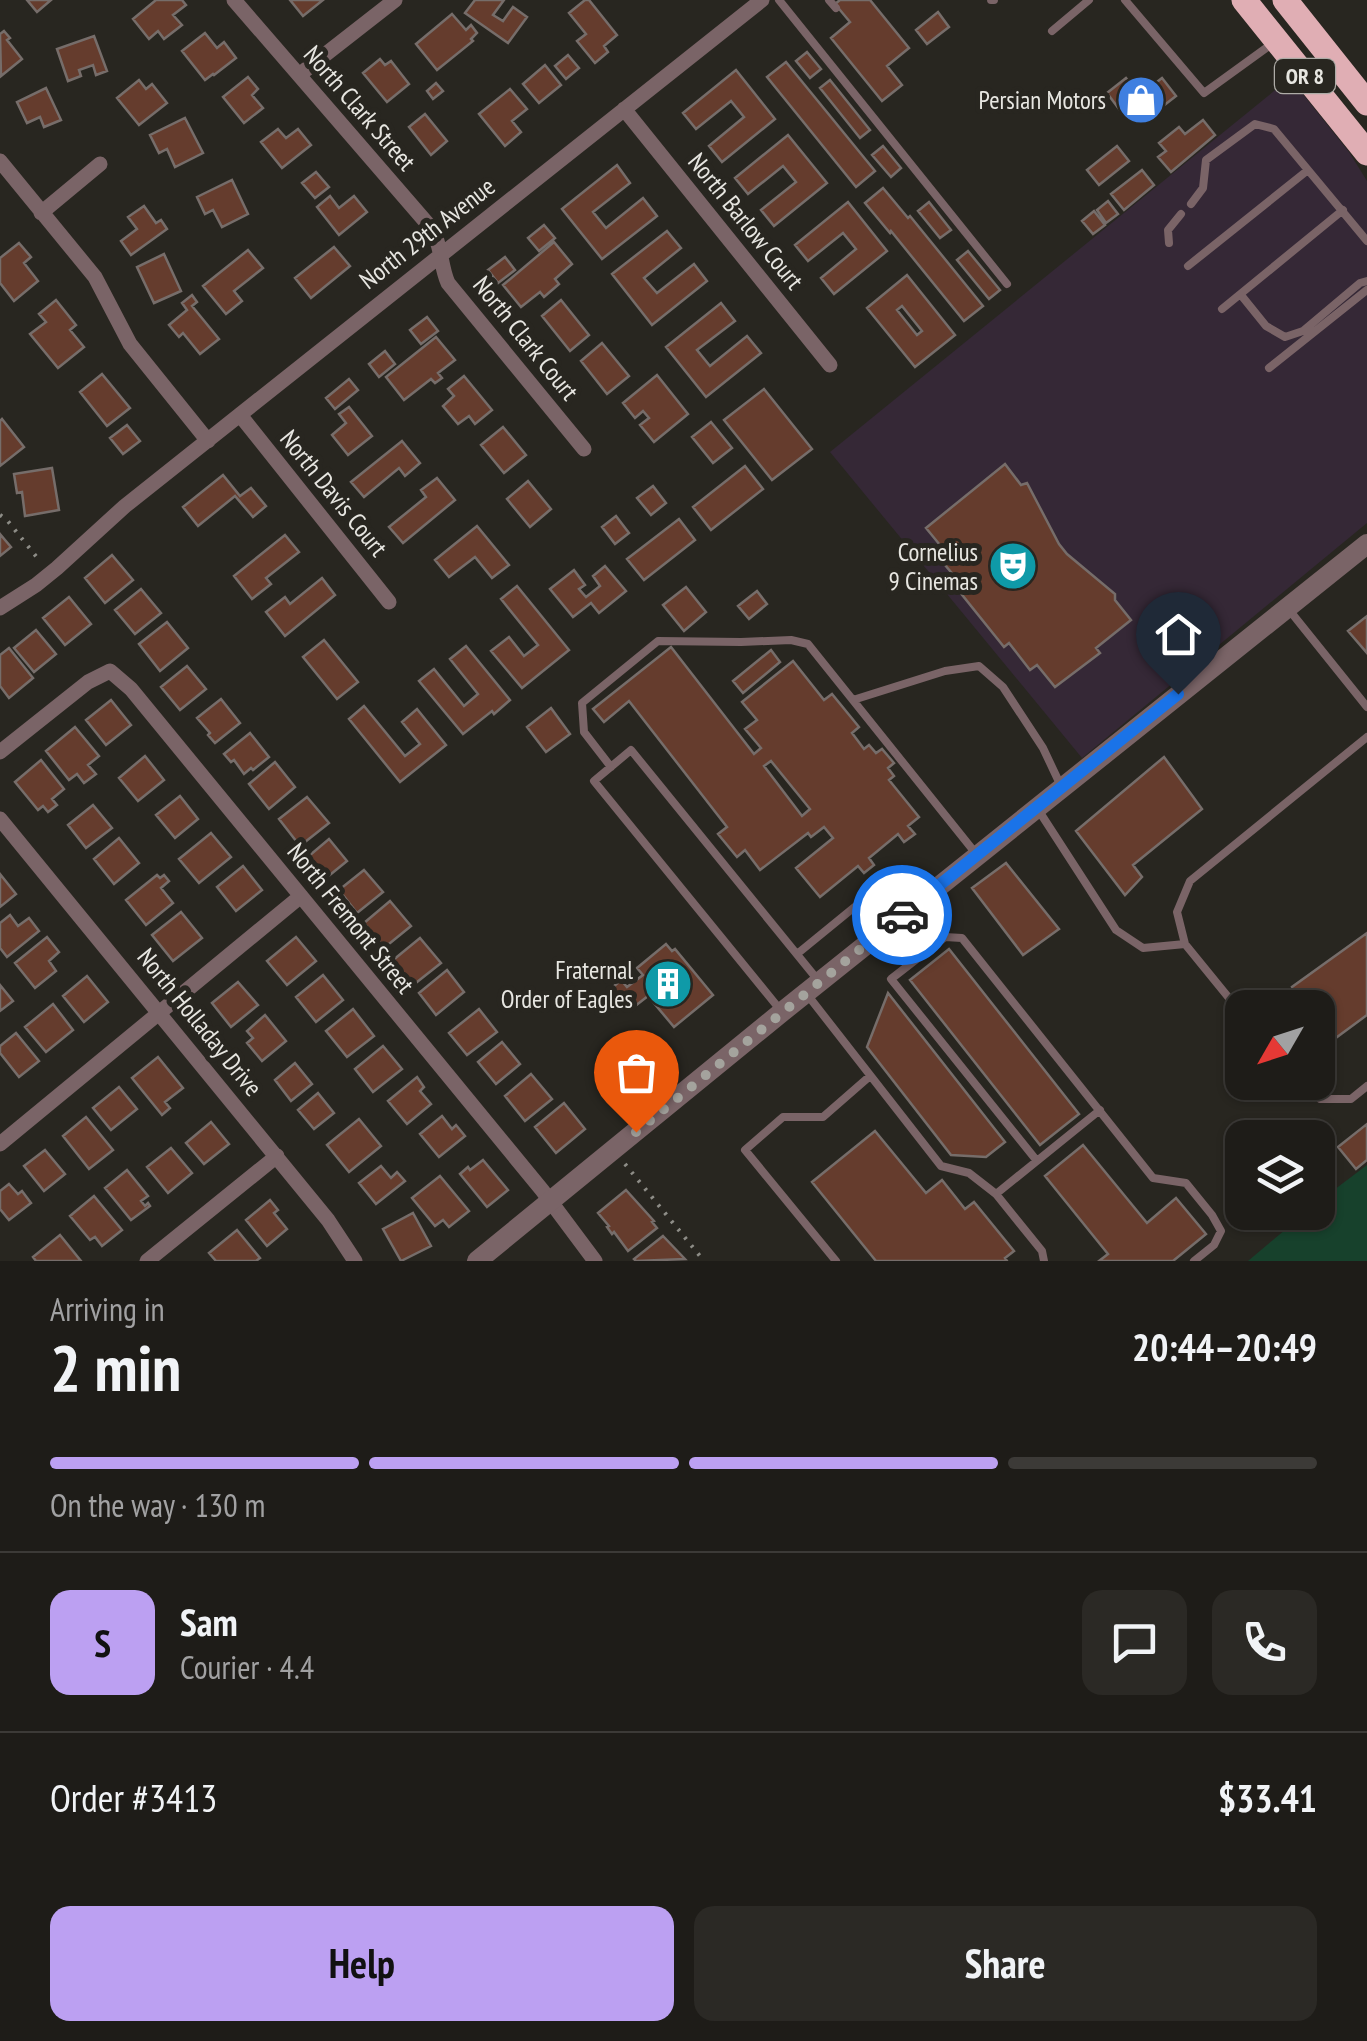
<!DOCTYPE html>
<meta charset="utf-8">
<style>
:root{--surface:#1e1c18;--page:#2b2925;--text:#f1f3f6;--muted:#a1a1a2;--line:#3c3a37;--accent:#bca0f2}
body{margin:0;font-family:"PT Sans Narrow",sans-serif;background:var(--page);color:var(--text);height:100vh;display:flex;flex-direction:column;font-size:38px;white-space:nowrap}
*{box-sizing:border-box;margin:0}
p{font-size:32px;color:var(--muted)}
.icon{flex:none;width:55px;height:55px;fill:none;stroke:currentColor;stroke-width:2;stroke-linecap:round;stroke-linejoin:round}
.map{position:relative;height:1261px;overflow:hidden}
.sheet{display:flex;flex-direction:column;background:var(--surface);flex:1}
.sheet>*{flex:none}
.needle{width:65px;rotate:231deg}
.controls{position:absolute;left:1225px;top:990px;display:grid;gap:20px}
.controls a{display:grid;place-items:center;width:110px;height:110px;border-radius:20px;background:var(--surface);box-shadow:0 2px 8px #0004,0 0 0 2px var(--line);font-size:50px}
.pin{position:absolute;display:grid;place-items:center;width:85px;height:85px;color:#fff;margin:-102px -42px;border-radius:50% 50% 50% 0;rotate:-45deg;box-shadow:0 0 10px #0007}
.pin .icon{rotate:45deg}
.courier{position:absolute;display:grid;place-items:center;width:100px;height:100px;margin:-50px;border:8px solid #1a73e8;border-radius:50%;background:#fff;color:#222;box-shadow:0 2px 12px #0007}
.head em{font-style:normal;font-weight:600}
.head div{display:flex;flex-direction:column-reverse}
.head{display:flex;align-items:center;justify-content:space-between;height:170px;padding:0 50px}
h1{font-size:65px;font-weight:600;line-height:75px}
.bar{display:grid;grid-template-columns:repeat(4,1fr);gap:15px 10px;align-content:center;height:120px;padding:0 50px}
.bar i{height:12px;border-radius:8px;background:var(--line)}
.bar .on{background:var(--accent)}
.bar p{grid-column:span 4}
.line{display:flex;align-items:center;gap:25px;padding:0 50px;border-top:2px solid var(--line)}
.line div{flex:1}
.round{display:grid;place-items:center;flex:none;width:105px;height:105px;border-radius:20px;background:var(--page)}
.primary-button{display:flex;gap:20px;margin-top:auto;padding:20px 50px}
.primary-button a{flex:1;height:115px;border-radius:20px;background:var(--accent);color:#111;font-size:40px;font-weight:600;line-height:115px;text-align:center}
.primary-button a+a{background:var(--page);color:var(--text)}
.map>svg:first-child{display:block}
</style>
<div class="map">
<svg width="1367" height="1261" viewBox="0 0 1367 1261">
<rect width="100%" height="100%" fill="#282620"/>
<!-- commercial -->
<path fill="#352836" d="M1290,78L1349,152L1367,181V523L1082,758L830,452Z"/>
<!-- green -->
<path fill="#17412c" d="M1367,1165V1261H1248L1305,1213L1318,1212V1202Z"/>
<!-- building -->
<path fill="#653c2d" stroke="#766d6a" stroke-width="2.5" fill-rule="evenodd" d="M27,0H51L37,12Z
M156,0H182L186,5L173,15L182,25L164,39L158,31L149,39L133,19Z
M290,0H323L303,16Z
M475,0H504L493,15L503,21L513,7L527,17L508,43L465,13Z
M585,0H589L617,35L604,46L608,52L595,63L577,41L586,34L569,13Z
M840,0H870L909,48L887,66L902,85L882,101L831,38L850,22L835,4Z
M938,12L949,27L927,44L916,30Z
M452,14L466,30L471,25L477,33L471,39L473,41L437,70L416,44Z
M4,31L10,38L7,40L22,59L1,76L0,34Z
M205,33L217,48L224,42L236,58L214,75L213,74L205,80L182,51Z
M94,36L107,71L96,75L93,65L79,70L81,76L68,81L57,49Z
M807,52L821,69L810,78L796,61Z
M568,55L579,68L566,79L555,66Z
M380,59L385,65L391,61L409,84L387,102L363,73Z
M786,62L875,171L856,187L767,77Z
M545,65L561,85L539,103L523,84Z
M736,70L775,119L722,162L709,146L744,117L731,101L696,129L683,113Z
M248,77L258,89L252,95L263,108L244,123L223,97Z
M1126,78L1140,95L1162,78L1176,96L1144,121L1139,114L1136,117L1125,104L1119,109L1107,93Z
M139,80L146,89L152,84L167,103L139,125L117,98Z
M830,80L870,130L860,138L820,88Z
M436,83L443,91L433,99L427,91Z
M46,88L61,120L44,127L40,117L27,123L17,102Z
M510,89L527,109L512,121L521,132L505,146L479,114Z
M425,114L447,141L431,155L409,127Z
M185,118L203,153L175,167L167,149L159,153L150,135Z
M1203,120L1215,135L1171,172L1158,157L1166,151L1159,143L1179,127L1185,134Z
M278,129L286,138L298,129L311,145L282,168L261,142Z
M788,135L827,183L774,226L761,210L796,182L783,166L748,194L735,178Z
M883,146L901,168L891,177L872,155Z
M1117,146L1129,161L1099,185L1087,170Z
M617,165L630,183L593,212L606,228L643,198L657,216L602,259L562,209Z
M1142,170L1154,185L1124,210L1111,194Z
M316,172L329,187L315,198L302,183Z
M232,180L248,214L222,227L213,210L205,214L197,197Z
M883,188L908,218L910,216L983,306L964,321L891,231L890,233L865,203Z
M330,196L339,208L354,196L367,212L339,235L317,207Z
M1108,201L1118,214L1106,223L1097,210Z
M848,202L887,251L834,294L821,278L856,249L843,233L808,261L795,245Z
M929,202L951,230L940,238L918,211Z
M144,206L156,223L161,220L167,229L131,255L121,241L137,229L128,217Z
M1094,211L1105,225L1093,234L1082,221Z
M544,225L555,238L539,251L528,238Z
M667,231L681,248L644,278L657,293L694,264L707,281L652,325L612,274Z
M554,242L572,264L555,279L559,284L544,297L540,292L521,307L503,285Z
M19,243L31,257L24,263L38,281L14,301L0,283V258Z
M334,247L350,266L311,298L295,278Z
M248,250L263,268L234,291L242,301L226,314L203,286Z
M968,251L1000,290L989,299L957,260Z
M164,254L181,291L154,303L137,267Z
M505,257L515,270L498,283L488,270Z
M907,275L955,335L915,367L867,308ZM902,306L922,331L917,335L897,310Z
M192,295L197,302L192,306L219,339L200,354L183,333L179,337L169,325L187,310L182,303Z
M56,300L76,325L70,330L84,347L58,368L30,334L46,322L39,314Z
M561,300L589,335L570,351L542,316Z
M721,303L735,321L697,350L710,366L747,336L761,353L706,397L666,347Z
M427,317L438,331L421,344L410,330Z
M436,337L455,360L438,373L442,378L435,383L431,379L404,400L386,377Z
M602,343L629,376L607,394L581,361Z
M385,351L395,364L379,377L369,364Z
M102,374L130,408L107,426L80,392Z
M657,375L688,414L654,442L640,425L649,418L643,411L635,418L623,403Z
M464,376L492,410L475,424L469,416L458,424L443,406L454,396L448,389Z
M349,379L358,390L335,409L326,398Z
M764,389L812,449L772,480L724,420Z
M349,407L372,436L348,455L332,435L346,423L339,414Z
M2,419L24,447L0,466V421Z
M711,422L732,448L713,463L692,437Z
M127,425L140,441L123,454L110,438Z
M503,427L526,455L504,473L481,445Z
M402,441L420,463L405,476L399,468L364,497L351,482Z
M1005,464L1021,485L1027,483L1059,544L1067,554L1115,594V600L1131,620L1096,648L1100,653L1055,687L1037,665L1030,670L1009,643L1004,647L951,581L956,578L933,551L940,545L926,528Z
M745,466L763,489L711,530L693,507Z
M52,468L59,510L25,516L22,492L17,493L14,474Z
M223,475L240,496L251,488L266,506L253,517L235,496L198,526L183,507Z
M437,478L455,500L403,543L389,527L426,497L421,490Z
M528,481L551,509L530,527L507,499Z
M653,486L666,503L651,515L637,498Z
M616,516L629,533L615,544L602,527Z
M679,519L695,540L644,580L627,559Z
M477,526L509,565L492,578L475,557L449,577L435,560Z
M0,534L11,547L0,556Z
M285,535L299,552L266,578L271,584L252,599L234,576Z
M112,555L133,580L105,603L85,578Z
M605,566L626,591L599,613L591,603L573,617L550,589L574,570L585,585L579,589L586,597L600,586L593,576Z
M322,578L335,595L285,636L266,612L285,597L290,604Z
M517,586L569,650L522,688L491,651L509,637L524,656L538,645L501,599Z
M686,587L706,612L684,631L663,605Z
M141,589L161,613L135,634L115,610Z
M757,591L767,604L749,619L738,606Z
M69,597L91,624L65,645L43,618Z
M1367,616V653L1348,631Z
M167,622L188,648L160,671L139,644Z
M36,630L56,654L34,672L14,648Z
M324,640L358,682L337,699L303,657Z
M466,646L510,700L494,714L492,711L463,734L419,681L434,669L464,706L478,694L450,659Z
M671,647L754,754L761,748L745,729L757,720L742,702L793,661L824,700L832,694L859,727L852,733L864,749L869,745L876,753L882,749L894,763L888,768L894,776L889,780L919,817L908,826L915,834L904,842L898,834L869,858L874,865L864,873L858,866L820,897L796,868L833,838L824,827L811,837L808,833L760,870L745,850L737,857L718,834L727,827L629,701L604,722L593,709ZM771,761L810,809L802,816L764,766Z
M9,648L33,678L9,698L0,686V655Z
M771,650L780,662L743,693L733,681Z
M187,666L206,689L180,710L161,687Z
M221,699L240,723L215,743L208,735L210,733L197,718Z
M111,700L131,725L106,745L86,720Z
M364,706L405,756L420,744L402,722L417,709L446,745L400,782L349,719Z
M551,708L570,734L546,752L527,727Z
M75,727L99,756L88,765L96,774L84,783L77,774L69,780L46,751Z
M250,733L269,757L253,770L251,768L244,774L234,760L231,762L224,754Z
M145,756L164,780L138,801L119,778Z
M1164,757L1202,809L1133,865L1142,877L1125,895L1076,831Z
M41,760L64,789L52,799L57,805L48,812L43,806L38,810L15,782Z
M275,762L295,787L269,809L249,784Z
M180,796L198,819L175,838L156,815Z
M307,797L329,823L300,846L279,819Z
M93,805L112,828L86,848L68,825Z
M211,833L231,857L199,883L179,859Z
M119,838L139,863L114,884L94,859Z
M329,839L347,861L320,883L303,861Z
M1006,863L1059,929L1023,955L972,888Z
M243,866L262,890L236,911L217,887Z
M364,870L383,892L357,913L339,890Z
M0,874L16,894L0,907Z
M157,875L160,878L164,875L169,881L161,888L173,903L146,925L126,900Z
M390,901L411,926L384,948L364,923Z
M181,912L202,938L173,961L152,935Z
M10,915L18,926L29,918L39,931L7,957L0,948V923Z
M1367,933V1015L1333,1040L1327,1033L1318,1041V1008H1285L1283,1004L1296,995L1292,987Z
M47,937L59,952L49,961L56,971L35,988L15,963Z
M296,937L316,961L287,985L267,961Z
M420,938L441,963L412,986L392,961Z
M666,944L672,951L675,949L713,995L674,1027L648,996L630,1010L612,988L621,980L627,987L643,975L637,968Z
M949,949L1079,1114L1040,1145L910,980Z
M447,970L464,992L436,1015L419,993Z
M323,975L343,1000L316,1022L296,997Z
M87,976L108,1002L84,1022L63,996Z
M238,982L258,1005L231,1027L212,1003Z
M0,985L13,1001L0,1011Z
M888,993L1005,1142L986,1157L951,1155L867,1047Z
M53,1004L73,1030L46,1052L25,1027Z
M353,1009L374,1036L347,1057L326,1031Z
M479,1009L497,1032L467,1055L449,1033Z
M265,1015L286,1041L262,1061L247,1043L253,1038L247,1031Z
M16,1033L39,1061L19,1077L0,1053V1046Z
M502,1042L520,1064L496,1084L478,1062Z
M383,1046L402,1069L373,1092L355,1069Z
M158,1057L183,1088L165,1102L170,1108L162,1115L132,1078Z
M295,1063L312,1084L291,1101L275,1080Z
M531,1074L552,1099L525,1121L505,1096Z
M417,1077L424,1087L420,1091L431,1104L407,1124L388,1101Z
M119,1087L137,1109L111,1130L93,1108Z
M318,1093L334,1113L314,1129L298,1110Z
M564,1103L585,1129L556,1153L535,1127Z
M442,1116L452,1129L456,1125L465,1136L439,1157L420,1134Z
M86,1117L113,1150L89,1169L63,1136Z
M359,1119L381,1146L349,1172L327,1145Z
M211,1122L229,1144L204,1164L186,1143Z
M1367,1124V1160L1356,1169L1338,1147Z
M875,1131L926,1193L942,1180L965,1209L974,1202L1014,1251L1005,1258L1007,1261H876L812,1182Z
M1083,1145L1147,1223L1176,1198L1206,1234L1173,1261H1099L1108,1254L1045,1176Z
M171,1148L192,1173L168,1193L147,1167Z
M45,1150L65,1174L44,1191L24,1166Z
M483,1160L508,1190L487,1207L460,1174L468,1167L470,1170Z
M381,1166L391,1178L397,1172L405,1181L376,1204L359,1183Z
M127,1170L148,1196L141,1201L145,1206L148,1203L150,1206L131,1220L105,1188Z
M440,1176L469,1211L449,1227L443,1220L435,1226L412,1198Z
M9,1184L18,1194L22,1191L31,1203L9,1220L0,1209V1191Z
M626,1190L654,1221L652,1222L657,1228L628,1251L614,1232L612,1234L607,1227L609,1226L598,1213Z
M94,1196L122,1230L102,1246L95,1237L90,1240L70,1216Z
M270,1200L278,1210L274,1213L287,1229L267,1246L246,1220Z
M413,1213L431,1246L401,1261L383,1229Z
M237,1230L260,1258L256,1261H216L209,1253Z
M60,1235L81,1261H36L33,1257Z
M663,1236L685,1259L636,1261L634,1259Z"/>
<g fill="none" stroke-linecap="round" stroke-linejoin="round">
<!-- path -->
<path stroke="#8e8d87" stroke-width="4" stroke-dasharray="2.5 8" stroke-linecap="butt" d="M0,515L7,520L39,560
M625,1164L704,1261"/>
<!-- service -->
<path stroke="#7a6467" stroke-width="8" d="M779,0L1007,284
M829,0L836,8
M991,0H994
M1125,0L1204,93L1273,43
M1052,31L1089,0
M1191,204L1203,188L1206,160L1255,124L1274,129L1367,241
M1169,243L1168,230L1181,214
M1188,266L1308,170
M1241,295L1266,326L1285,337L1303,331L1360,283L1367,281
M1222,309L1343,210
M1269,368L1367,290
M1290,611L1367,707
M853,700L945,671L979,666L1003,687L1043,748L1060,784
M611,767L584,732L582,703L658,641L741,642L791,640L808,644L977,855
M1039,811L1116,930L1143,948L1185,944
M797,954L868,896
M806,993L941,1166L969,1173L996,1194L1042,1251L1044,1261
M782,1012L594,781L631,750L817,979
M1242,1014L1185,944L1177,912L1190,881L1367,737
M1300,1082L1320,1099H1351L1367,1086
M1037,1161L891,979L945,937L962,938L1153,1178L1186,1183L1212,1215L1221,1231L1214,1245L1194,1261
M996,1194L1100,1110
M836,1261L745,1150L783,1117H823L870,1076"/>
<!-- minor -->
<path stroke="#7a6467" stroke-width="15" d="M234,0L432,229C442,246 440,265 448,283L584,449
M299,75L395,0
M624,109L830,365
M0,161L95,277L130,344L208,441
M41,213L100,164
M240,415L389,602
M0,608L36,585L57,568L125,506L762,0
M0,752L88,682L110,671L131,689L542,1190L595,1261
M0,819L328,1220L355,1261
M0,1144L301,896
M147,1261L277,1156"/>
<!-- tertiary -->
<path stroke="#7a6467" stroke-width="20" d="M477,1261L782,1012L1367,544"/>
<!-- trunk -->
<path stroke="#e0aeb4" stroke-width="25" d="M1244,0L1367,153
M1285,0L1367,103"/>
</g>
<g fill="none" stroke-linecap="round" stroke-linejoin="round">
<!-- done -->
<path stroke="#a4a39d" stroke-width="10" stroke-dasharray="0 18" d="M636,1132L902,915"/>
<!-- route -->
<path stroke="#1a73e8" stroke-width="12" d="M902,915L1178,694"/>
</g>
<!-- icons -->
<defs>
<g id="shop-disc" transform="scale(2.5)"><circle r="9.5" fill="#3f7fe0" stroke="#282620"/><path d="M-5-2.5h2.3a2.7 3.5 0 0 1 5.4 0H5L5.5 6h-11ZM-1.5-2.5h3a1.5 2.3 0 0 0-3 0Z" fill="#fff"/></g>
<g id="theatre-disc" transform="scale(2.5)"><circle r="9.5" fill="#0f9aa8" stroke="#282620"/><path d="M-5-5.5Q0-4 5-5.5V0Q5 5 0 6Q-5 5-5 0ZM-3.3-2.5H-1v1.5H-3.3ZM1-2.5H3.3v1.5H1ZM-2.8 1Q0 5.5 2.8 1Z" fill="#fff"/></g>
<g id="building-disc" transform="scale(2.5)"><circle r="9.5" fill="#0f9aa8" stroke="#282620"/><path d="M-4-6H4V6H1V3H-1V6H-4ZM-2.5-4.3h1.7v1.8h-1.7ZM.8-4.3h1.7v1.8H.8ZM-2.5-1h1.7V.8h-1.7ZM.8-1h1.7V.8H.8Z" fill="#fff"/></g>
</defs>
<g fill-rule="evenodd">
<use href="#shop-disc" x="1141" y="100"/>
<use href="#theatre-disc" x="1013" y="566"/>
<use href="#building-disc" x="668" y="984"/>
</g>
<g text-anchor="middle" stroke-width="10" stroke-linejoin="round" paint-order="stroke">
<!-- shield labels -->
<rect fill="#282620" stroke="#aeaca7" stroke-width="2.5" x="1275" y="59" width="60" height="34" rx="8"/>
<g font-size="22" font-weight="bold" fill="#e7e6e1">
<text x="1305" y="84">OR 8</text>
</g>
<!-- poi labels -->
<g font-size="25" fill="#e7e6e1" stroke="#282620" text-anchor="end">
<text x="1106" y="109">Persian Motors</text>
<text x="978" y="561">Cornelius<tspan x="978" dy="29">9 Cinemas</tspan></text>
<text x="633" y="979">Fraternal<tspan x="633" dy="29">Order of Eagles</tspan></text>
</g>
<!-- street labels -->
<g font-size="25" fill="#e7e6e1" stroke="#282620">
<text transform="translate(360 108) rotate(49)" y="9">North Clark Street</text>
<text transform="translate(746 221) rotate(51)" y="9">North Barlow Court</text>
<text transform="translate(427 233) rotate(-38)" y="9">North 29th Avenue</text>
<text transform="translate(526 338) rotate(51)" y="9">North Clark Court</text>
<text transform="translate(334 493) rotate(51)" y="9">North Davis Court</text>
<text transform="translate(351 918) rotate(51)" y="9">North Fremont Street</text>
<text transform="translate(200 1022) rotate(51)" y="9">North Holladay Drive</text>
</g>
</g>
</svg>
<div class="controls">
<a><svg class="needle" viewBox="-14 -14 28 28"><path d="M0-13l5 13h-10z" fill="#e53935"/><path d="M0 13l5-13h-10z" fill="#a1a1a2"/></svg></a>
<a><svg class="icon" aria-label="layers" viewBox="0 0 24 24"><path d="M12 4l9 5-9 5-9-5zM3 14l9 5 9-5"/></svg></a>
</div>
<div class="pin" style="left:636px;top:1132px;background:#ea580c"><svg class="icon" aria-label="bag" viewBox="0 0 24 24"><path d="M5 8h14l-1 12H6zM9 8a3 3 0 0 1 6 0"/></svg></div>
<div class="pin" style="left:1178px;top:694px;background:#1f2937"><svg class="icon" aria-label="home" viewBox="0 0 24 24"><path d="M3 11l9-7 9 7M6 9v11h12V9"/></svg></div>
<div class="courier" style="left:902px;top:915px"><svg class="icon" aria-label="car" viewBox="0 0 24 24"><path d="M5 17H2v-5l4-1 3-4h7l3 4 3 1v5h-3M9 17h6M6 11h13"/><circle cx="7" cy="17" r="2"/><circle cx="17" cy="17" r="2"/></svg></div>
</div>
<section class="sheet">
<div class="head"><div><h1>2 min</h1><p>Arriving in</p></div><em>20:44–20:49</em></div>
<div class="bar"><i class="on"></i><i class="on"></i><i class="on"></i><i></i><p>On the way · 130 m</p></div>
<div class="line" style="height:180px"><b class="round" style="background:var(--accent);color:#111">S</b><div><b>Sam</b><p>Courier · 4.4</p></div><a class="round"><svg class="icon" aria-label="chat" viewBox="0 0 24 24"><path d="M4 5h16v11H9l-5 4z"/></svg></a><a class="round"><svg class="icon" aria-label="phone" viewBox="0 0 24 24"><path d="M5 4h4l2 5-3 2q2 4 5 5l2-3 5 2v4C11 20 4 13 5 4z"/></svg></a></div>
<div class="line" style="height:130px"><div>Order #3413</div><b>$33.41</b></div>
<div class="primary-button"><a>Help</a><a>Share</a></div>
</section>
